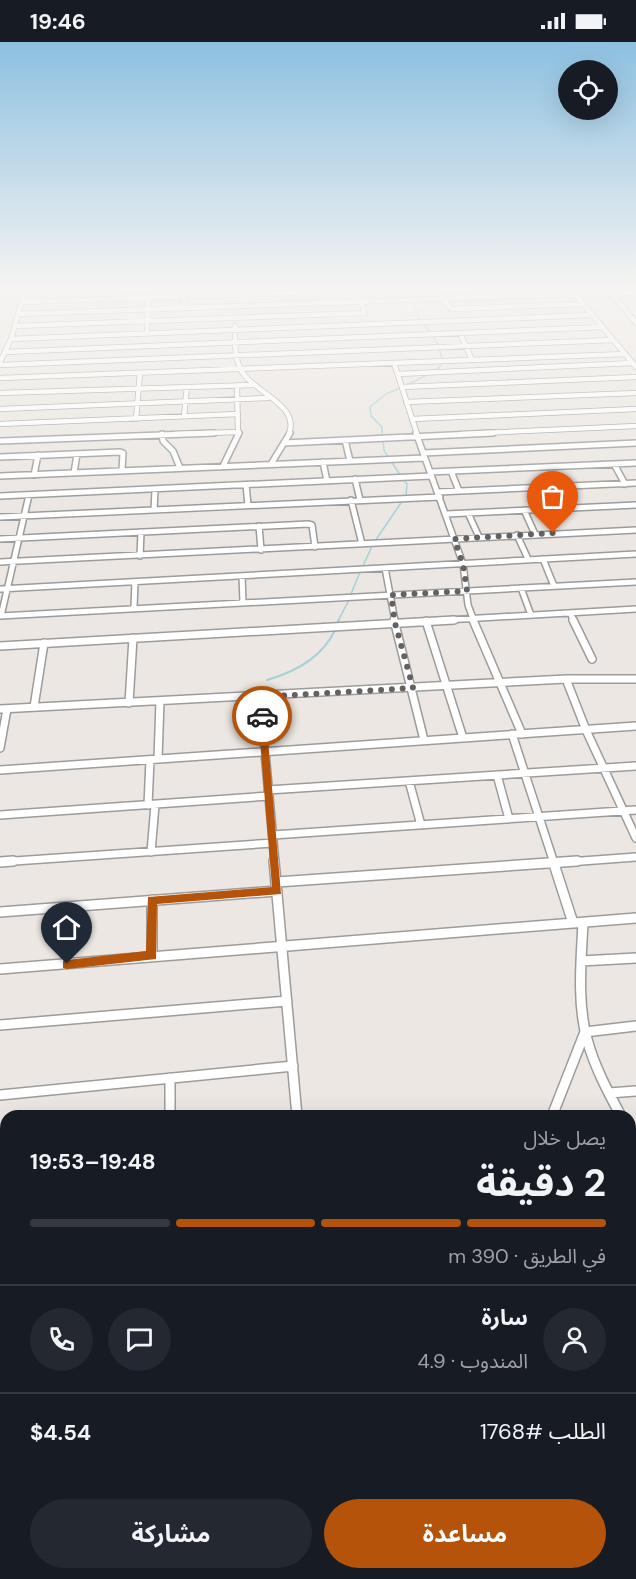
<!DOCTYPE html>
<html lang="ar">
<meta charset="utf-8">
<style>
:root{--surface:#171b24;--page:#242831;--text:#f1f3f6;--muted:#9ea1a6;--line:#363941;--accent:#b45309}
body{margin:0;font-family:"DM Sans","Noto Sans Arabic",sans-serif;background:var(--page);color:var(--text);direction:rtl;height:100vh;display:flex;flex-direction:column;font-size:22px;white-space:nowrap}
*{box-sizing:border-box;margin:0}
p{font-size:20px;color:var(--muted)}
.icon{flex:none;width:33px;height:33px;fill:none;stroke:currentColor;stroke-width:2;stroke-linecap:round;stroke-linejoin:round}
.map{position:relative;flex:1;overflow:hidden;direction:ltr}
.panel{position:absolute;left:0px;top:1068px;width:636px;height:470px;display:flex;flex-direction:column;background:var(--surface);border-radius:18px 18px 0 0;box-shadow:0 6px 24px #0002;direction:rtl}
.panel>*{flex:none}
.controls{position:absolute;left:558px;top:18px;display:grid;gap:12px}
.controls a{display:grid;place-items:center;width:60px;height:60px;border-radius:50%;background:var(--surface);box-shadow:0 6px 24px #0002;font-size:30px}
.pin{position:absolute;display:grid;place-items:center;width:51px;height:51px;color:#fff;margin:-62px -26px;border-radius:50% 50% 50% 0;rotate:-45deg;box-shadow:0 0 6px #0007}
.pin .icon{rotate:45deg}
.courier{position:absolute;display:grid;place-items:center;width:60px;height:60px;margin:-30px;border:4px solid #b45309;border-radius:50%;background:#fff;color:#222;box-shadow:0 2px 8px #0007}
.headline em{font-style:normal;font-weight:700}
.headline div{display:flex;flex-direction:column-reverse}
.headline{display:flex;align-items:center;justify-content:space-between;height:102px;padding:0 30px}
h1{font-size:39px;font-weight:700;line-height:45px}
.bar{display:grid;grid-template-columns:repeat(4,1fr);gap:9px 6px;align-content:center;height:72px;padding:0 30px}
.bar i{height:8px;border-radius:4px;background:var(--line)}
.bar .on{background:var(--accent)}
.bar p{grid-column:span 4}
.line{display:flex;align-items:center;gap:15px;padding:0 30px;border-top:2px solid var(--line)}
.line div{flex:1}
.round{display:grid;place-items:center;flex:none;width:63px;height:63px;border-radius:32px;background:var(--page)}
.button{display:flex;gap:12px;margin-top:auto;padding:12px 30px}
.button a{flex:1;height:69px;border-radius:36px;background:var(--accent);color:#fff;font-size:24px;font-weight:700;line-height:69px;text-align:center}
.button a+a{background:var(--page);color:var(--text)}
.status{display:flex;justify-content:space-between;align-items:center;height:42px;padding:0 30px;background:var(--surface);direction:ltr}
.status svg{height:16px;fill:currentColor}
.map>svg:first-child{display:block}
</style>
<div class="status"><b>19:46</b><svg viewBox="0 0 49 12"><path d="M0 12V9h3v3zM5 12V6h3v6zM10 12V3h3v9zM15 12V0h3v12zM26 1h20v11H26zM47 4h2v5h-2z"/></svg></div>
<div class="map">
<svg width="636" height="1537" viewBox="0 0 636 1537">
<rect width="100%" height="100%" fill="#ece7e2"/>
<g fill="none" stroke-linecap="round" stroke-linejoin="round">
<!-- stream-far1 -->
<path stroke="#a6d1d6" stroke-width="1.5" d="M412,248L413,256
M413,259L420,278
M422,281L430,290
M432,293L438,303
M439,306L442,317
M436,329L443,320
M405,344L429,332
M382,393V385L371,374L370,365L386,352L398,347
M383,398L384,408L388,415
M391,419L400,433
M403,437L407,442L406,453
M375,499L403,458
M363,524L372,504
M351,552L360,530
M338,579L349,558"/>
<!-- stream -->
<path stroke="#a6d1d6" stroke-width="2" d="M337,581L339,578
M267,638C295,630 322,616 335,588"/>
<!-- street-far4 casing -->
<g stroke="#9c9c9c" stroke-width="6">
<path id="street-far4" d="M184,247V266
M608,247L636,281
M572,249L636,325
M625,251L636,250
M443,256L451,267L583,262
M21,260L401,247
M18,272L575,252
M15,284L365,271L360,256
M235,284C235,299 234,316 242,330C255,351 300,363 289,392
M147,291L148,256
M460,291L472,318
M11,297L592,273
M6,310L603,285
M0,320L11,297L25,247
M394,321L417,392
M0,323L613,298
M398,332L633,321
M0,336L625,312
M237,343L238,392
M402,345L636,335
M0,351L253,343
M406,360L636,351
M0,367L268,356
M184,374L187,345
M136,377L140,331
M412,377L636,367
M0,382L238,372
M175,392L239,390
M461,392L636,384"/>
</g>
<!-- street-far3 casing -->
<g stroke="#9c9c9c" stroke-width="8">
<path id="street-far3" d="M416,391L463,522L468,563L474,579
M162,392L163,399L173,409L180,426
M345,398L350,419
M0,399L214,391
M284,401L493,391
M423,411L636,401
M0,415L120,410L123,411L122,428
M323,420L327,439
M271,422L290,391
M614,422L625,442
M223,424L239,391
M451,429L459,449
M430,430L636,421
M74,431L77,412
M34,433L38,413
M0,434L424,416
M355,437L360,458
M246,443L248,463
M438,450L636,441
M0,454L431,434
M351,458L362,502
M154,468L155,448
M524,468L535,492
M468,471L479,495
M446,472L636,463
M0,475L440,455
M259,484L261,508
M517,493L528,517
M0,497L308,482L312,483L315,505
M140,514L141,490
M543,517L554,544
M0,520L636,488
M385,526L395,579
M242,534L243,560
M521,546L531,573
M0,547L636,512
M134,565L135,540
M570,571L574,579
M0,574L636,540
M1,574L29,453
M429,579L636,567"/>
</g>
<!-- street-far2 casing -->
<g stroke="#9c9c9c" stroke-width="10">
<path id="street-far2" d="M394,578L424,698
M473,578L522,692
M573,578L592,617
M426,579L463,696
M0,604L454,578
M566,637L586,688L636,796
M260,655L275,821
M129,661L133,596
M34,665L44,601
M0,667L566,637H636
M512,692L554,821
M0,706L7,667
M158,717L160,659
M0,728L636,684
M497,733L509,777
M409,739L421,783
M268,748L636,724
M148,763L150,718
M0,773L269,754
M273,793L636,768
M151,810L155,763
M0,820L273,801
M555,821L636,815"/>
</g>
<!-- street-far1 casing -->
<g stroke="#9c9c9c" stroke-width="12">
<path id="street-far1" d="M274,819L297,1074
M553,819L573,881
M0,820L13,819
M277,840L577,819
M152,858V914
M0,870L277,849
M583,881C581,919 577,961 587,997C594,1024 608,1050 621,1074
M581,919L636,916
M0,927L636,876
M0,983L287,959
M170,1036V1074
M609,1051L636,1049
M0,1053L293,1024
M552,1074L585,990L636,984
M630,1092L636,1103
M0,1127L6,1126"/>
</g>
<!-- street casing -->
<g stroke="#9c9c9c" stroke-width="14">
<path id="street" d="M0,1208L6,1207
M630,1212H636
M0,1273L6,1272
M632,1316L636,1327
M0,1394L6,1393
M630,1448L636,1447
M0,1520H6
M253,1532L254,1537
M474,1532L475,1537
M56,1537L57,1532"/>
</g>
<!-- street-far4 -->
<use href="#street-far4" stroke="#fff" stroke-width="4.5"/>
<!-- street-far3 -->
<use href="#street-far3" stroke="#fff" stroke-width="5"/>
<!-- street-far2 -->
<use href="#street-far2" stroke="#fff" stroke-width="7"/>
<!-- street-far1 -->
<use href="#street-far1" stroke="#fff" stroke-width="9"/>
<!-- street -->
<use href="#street" stroke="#fff" stroke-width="11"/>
</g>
<!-- sky -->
<linearGradient id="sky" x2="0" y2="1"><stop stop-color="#8dc0e1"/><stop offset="0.53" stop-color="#f6f4f2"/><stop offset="1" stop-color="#f6f4f2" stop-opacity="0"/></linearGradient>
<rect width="636" height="463" fill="url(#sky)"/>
<!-- route -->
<path fill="#b45309" d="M262,670L266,674L281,852L157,862L156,917L67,927L63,926V919L67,918L146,909L148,855L272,845L258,674Z"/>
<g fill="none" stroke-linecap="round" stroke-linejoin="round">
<!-- done -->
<path stroke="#646261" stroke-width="6" stroke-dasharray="0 10.8" d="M262,674L260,655L413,646L395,581L391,553L467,549L463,522L454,497L553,491"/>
</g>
</svg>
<div class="controls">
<a><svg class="icon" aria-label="locate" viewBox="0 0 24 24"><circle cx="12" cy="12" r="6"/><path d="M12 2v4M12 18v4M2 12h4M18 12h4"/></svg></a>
</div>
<div class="pin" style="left:553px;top:491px;background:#ea580c"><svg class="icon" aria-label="bag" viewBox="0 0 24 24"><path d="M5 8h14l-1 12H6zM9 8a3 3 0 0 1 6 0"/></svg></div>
<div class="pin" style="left:67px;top:922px;background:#1f2937"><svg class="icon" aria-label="home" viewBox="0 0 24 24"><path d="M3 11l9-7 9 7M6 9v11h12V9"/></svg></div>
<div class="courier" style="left:262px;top:674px"><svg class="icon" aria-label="car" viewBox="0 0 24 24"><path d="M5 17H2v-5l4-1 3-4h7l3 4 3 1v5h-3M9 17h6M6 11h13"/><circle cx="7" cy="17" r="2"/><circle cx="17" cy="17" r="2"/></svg></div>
<section class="panel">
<div class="headline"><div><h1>2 دقيقة</h1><p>يصل خلال</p></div><em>19:48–19:53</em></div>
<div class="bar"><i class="on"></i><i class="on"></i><i class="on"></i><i></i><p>في الطريق · 390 m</p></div>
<div class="line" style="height:108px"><a class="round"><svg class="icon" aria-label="person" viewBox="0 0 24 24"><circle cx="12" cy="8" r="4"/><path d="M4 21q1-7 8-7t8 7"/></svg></a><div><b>سارة</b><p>المندوب · 4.9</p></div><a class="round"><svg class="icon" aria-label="chat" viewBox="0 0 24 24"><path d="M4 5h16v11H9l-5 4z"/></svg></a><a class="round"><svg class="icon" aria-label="phone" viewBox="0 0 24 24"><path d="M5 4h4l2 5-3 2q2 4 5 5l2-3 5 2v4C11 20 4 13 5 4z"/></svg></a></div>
<div class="line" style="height:78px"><div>الطلب #1768</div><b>$4.54</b></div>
<div class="button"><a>مساعدة</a><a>مشاركة</a></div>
</section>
</div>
